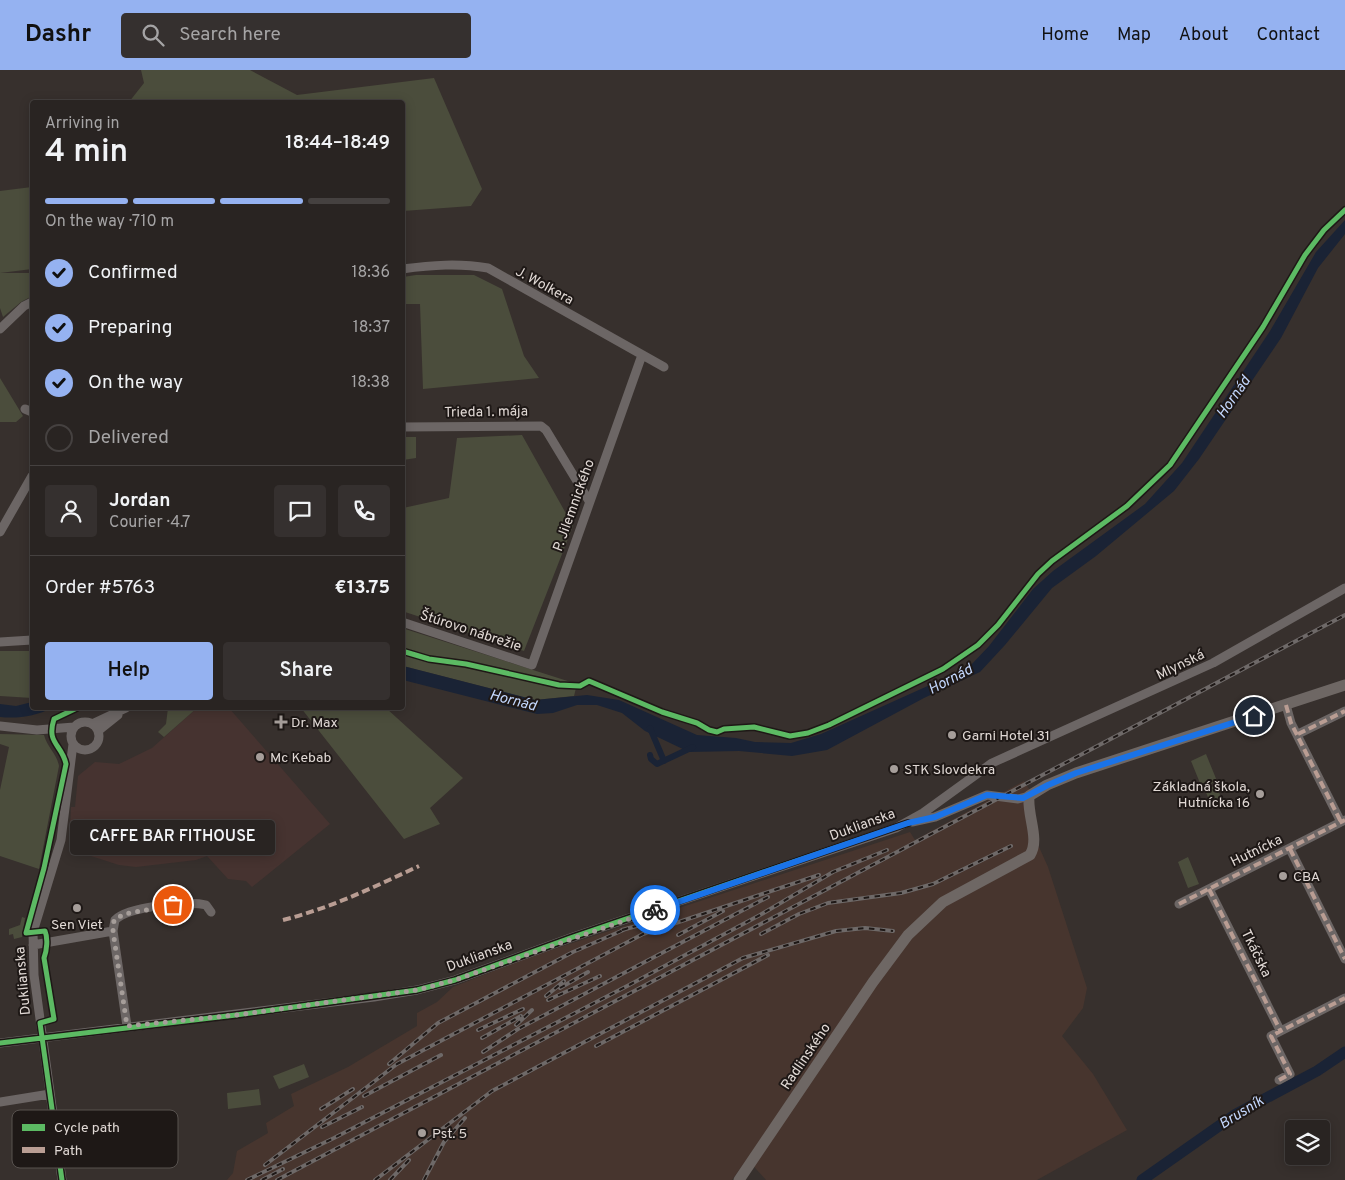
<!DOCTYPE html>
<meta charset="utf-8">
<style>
:root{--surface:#292422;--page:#35302f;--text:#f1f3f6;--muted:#a5a4a5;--line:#454140;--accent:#95b2f1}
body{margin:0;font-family:Overpass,sans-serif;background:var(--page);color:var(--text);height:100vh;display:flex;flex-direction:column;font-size:19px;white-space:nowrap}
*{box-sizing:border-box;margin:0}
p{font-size:16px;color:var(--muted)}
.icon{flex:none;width:28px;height:28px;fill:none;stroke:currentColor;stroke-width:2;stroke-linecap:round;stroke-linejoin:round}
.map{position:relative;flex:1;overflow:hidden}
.panel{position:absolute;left:30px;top:30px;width:375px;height:610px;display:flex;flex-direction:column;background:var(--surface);border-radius:5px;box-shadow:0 2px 12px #0003,0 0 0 1px var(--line)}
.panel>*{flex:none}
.controls{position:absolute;left:1285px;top:1050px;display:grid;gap:10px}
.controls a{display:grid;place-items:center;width:45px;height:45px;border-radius:5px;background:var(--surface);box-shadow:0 2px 12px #0003,0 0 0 1px var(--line);font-size:25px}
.pin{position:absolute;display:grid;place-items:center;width:42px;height:42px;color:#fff;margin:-21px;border:2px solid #fff;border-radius:50%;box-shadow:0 1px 5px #0007}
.courier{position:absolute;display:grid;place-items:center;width:50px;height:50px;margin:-25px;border:4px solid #1a73e8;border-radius:50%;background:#fff;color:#222;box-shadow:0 1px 6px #0007}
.bubble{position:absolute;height:35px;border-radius:5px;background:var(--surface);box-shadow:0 2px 12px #0003,0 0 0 1px var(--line);font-size:16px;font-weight:600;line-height:35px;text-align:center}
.head em{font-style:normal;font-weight:600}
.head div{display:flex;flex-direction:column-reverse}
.head{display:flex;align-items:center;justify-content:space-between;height:85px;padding:0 15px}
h1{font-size:32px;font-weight:600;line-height:38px}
.bar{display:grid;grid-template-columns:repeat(4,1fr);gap:8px 5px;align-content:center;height:60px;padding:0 15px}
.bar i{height:6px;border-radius:4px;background:var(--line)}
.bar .on{background:var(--accent)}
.bar p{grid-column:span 4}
.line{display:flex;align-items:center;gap:12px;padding:0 15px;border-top:1px solid var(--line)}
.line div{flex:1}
.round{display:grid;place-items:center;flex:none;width:52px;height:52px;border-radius:5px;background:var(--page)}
ol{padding:0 15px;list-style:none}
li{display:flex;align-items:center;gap:15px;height:55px}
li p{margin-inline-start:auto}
li .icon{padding:5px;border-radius:50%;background:var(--accent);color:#111;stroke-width:4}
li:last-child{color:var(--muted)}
li i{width:28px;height:28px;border:2px solid var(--line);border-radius:50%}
.action{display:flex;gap:10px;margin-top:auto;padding:10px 15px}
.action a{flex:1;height:58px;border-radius:5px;background:var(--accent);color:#111;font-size:20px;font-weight:600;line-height:58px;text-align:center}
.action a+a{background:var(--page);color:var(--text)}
header{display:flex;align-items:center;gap:30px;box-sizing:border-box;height:70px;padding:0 25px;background:var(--accent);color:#111}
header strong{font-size:24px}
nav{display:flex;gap:28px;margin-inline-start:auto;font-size:18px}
.search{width:350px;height:45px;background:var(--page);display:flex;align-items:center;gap:12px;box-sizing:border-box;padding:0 18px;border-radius:5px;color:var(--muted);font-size:19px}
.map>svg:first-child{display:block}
</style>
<header>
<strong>Dashr</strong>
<div class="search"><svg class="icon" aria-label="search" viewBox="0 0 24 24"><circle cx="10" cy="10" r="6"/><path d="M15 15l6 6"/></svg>Search here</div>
<nav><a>Home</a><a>Map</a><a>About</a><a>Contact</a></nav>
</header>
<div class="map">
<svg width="1345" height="1110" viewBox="0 0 1345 1110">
<rect width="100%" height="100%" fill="#37302d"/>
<!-- commercial -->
<path fill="#463330" d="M197,638H229L330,754L252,817L246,811L228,809L207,786L196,790L136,797L119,795L69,779L71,737H75L78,706L95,692L119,694L152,678Z"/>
<!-- built -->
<path fill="#47352e" d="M1024,711L1029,719L1035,768L1048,797L1087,918L1083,938L1062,966L1093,1004L1127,1060L1037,1110H766L747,1089L732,1110H227L233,1103L237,1081L268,1063L266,1053L294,1036L291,1024L348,997L417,956V943L437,932L453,917L524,889L910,762L915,770Z"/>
<!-- green -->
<path fill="#4b4d3c" d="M141,0H250L297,25L434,8L482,119L471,136L403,141L402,32H129L144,13Z
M32,117V199L0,203V121Z
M0,203H32V226L21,232L3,247L0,238Z
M416,205H474L502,219L524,286L539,308L423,319L420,234H403V207Z
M0,308L23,346L16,352H0Z
M522,365L573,456L524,581L402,541L403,438L449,428L457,368Z
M402,367H416V388L403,390Z
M402,558L577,614L574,626L535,630L403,596Z
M0,581H32V628L0,626Z
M168,638H197L164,667L158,662L166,654Z
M301,638H386L463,708L430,738L440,754L404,769Z
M0,664L44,665C47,677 57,684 59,696L39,799L0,786V720L9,677L0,674Z
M1206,684L1217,711L1202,718L1191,691Z
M1216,715L1223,732L1212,737L1205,720Z
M1188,787L1199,814L1188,818L1178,792Z
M22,847L25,848L22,867L14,869L13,864L9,865V859L20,855Z
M304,994L309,1007L279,1019L273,1006Z
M259,1019L261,1035L228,1039L227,1023Z"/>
<!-- water -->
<path fill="#1a2335" d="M1345,150V164L1318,198L1281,268L1199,389L1174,421L1096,486L1052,518L1005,575L980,602L924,628L827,680L792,686L739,681L689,682L645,661L622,643L597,635H577L553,643L537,644L403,610V596L535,630L587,625L619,630L697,665L736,668L755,672L791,673L821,664L961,601L971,595L989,576L1033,519L1053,501L1145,434L1182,393L1270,261L1316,182Z
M32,632V638H52C36,646 18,649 0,647V634L16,636Z"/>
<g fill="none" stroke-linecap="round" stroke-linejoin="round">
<!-- canal -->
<path stroke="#1a2335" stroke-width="6" d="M650,658L664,691
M650,685L651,689L657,694L693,677"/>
<!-- river -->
<path stroke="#1a2335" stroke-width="11" d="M1142,1110L1236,1044L1317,1001L1345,982"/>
<!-- minor -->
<path stroke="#6c6665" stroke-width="9" d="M402,199C432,195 459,193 488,198L664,297
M0,259L24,236L32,232
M25,339L32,342
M402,357L541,356L546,360L589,431
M0,462L32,406
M402,552L532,595L642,285
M0,572L32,570
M1286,635L1291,653L1341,752
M71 666a14 14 0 1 1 28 0a14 14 0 1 1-28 0Z
M92,654L126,638
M0,656L37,660L74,657
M98,661L118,645
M1298,664L1345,641
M912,752L935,747L987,725L1018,729L1029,726
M1290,779L1345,889
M1209,819L1280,960
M1179,834L1345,750
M33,875L113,861
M127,956L113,861L115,850C127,837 189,830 206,835L211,842
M0,973L374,927L417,920L455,910L573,867L896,758L923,743L992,693L1213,593L1345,518
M1279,1010L1290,1004L1271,966L1345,928
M0,1032L50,1024
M62,1110L34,905L33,862L61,770L73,674"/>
<!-- major -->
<path stroke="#6e6764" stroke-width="11" d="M739,1110L873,912L908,865L943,832L1030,785C1040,769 1027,746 1029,726L1047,715L1076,703L1345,615"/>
<!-- rail casing -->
<g stroke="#6e6968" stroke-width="4">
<path id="rail" d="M622,860L673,846
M761,864L799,844L828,833L901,823L933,814L1011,776
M678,865L723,841
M560,918L588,902
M546,926L564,911
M548,930L600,906
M516,955L532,940
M478,960L523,939
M482,968L521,946
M596,976L768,885
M483,982L518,959L768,827
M389,994L438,953L573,882L628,858
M364,1026L441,985
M321,1039L353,1019
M322,1057L362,1037
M265,1095L397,994L643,864L819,805
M247,1110L334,1068L631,914L760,845L833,802L887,780
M262,1110L283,1099
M277,1110L1345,545
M375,1110L492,1021L743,888L836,861L865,858L893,861
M390,1110L409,1090
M424,1110L444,1072L465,1048"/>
</g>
<!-- rail -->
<use href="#rail" stroke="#1e1816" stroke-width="2" stroke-dasharray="5.5" stroke-linecap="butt"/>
<!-- quiet -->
<path stroke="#b99d93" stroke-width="4" stroke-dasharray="8 4" stroke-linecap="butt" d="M1286,635L1291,653L1341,752
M1298,664L1345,641
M1290,779L1345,889
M1209,819L1280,960
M1179,834L1345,750
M283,850C331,838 374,817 419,796
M1279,1010L1290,1004L1271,966L1345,928"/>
<!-- cycleway casing -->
<g stroke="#1e1816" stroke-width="8">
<path id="cycleway" d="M402,581L429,589L466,594L559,615L580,616L589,611L662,642L697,653L709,660L717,662L724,659L754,657L790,666L808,663L829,655L943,599L978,575L998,555L1038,504L1052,491L1127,436L1170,395L1263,257L1305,185L1324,160L1345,140
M0,973L236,945L417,920L455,910L573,867L908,753
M62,1110L40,953L54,949L44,888C47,880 48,868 45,861L26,863L44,798L66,694C62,674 46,674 54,649L77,638"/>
</g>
<!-- cycleway -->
<use href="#cycleway" stroke="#5cba63" stroke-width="5"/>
</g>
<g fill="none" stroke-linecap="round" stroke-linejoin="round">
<!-- done -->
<path stroke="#a69e9a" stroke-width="5" stroke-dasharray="0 9" d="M173,835L124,844L114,850L113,861L127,956L236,945L417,920L455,910L655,840"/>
<!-- route -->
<path stroke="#1a73e8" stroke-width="6" d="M655,840L908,753L935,747L987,725L1023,728L1048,715L1076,703L1254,646"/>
</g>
<!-- markers -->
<g fill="#a69e9a" stroke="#1e1816" stroke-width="2">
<path d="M278.5 644.5h5v5h5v5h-5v5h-5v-5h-5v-5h5z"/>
<circle cx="952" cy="665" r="5"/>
<circle cx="260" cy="687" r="5"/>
<circle cx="894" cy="699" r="5"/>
<circle cx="1260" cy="724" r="5"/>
<circle cx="1283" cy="806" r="5"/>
<circle cx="77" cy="838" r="5"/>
<circle cx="422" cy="1063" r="5"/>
</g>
<g text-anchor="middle" stroke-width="4" stroke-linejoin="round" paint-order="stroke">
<!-- street labels -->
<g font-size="14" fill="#e1d9d5" stroke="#1e1816">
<text transform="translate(545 215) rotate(29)" y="5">J. Wolkera</text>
<text transform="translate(486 341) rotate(-1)" y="5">Trieda 1. mája</text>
<text transform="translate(573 435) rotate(-70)" y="5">P. Jilemnického</text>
<text transform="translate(471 560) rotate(18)" y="5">Štúrovo nábrežie</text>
<text transform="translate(1180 594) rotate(-26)" y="5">Mlynská</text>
<text transform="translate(862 754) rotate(-20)" y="5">Duklianska</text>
<text transform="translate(1256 780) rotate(-26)" y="5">Hutnícka</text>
<text transform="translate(1257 883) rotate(64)" y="5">Tkáčska</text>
<text transform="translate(479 885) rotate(-20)" y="5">Duklianska</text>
<text transform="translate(22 911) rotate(-95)" y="5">Duklianska</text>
<text transform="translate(805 986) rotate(-56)" y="5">Radlinského</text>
</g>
<!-- poi labels -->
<g font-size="14" fill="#e1d9d5" stroke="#1e1816" text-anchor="start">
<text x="291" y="657">Dr. Max</text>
<text x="962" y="670">Garni Hotel 31</text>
<text x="270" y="692">Mc Kebab</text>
<text x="904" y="704">STK Slovdekra</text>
<text x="1250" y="721" text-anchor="end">Základná škola,<tspan x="1250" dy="16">Hutnícka 16</tspan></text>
<text x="1293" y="811">CBA</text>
<text x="77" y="859" text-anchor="middle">Sen Viet</text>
<text x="432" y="1068">Pst. 5</text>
</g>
<!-- water labels -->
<g font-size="15" font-style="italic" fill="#c3d7fd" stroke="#1e1816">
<text transform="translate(1233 327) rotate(-55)" y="5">Hornád</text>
<text transform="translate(950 609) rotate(-28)" y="5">Hornád</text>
<text transform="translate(513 630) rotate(14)" y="5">Hornád</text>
<text transform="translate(1241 1042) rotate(-32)" y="5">Brusník</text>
</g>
</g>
<!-- legend -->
<rect x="12" y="1040" width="166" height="58" rx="8" fill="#1e1816" stroke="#58524f" stroke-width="1"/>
<rect x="22" y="1054" width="23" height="7" fill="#5cba63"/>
<rect x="22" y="1077" width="23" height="6" fill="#b99d93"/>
<g font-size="14" fill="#e1d9d5">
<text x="54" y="1062">Cycle path</text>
<text x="54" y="1085">Path</text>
</g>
</svg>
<div class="controls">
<a><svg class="icon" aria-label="layers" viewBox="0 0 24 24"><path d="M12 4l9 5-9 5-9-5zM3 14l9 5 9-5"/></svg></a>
</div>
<div class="pin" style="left:173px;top:835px;background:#ea580c"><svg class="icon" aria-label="bag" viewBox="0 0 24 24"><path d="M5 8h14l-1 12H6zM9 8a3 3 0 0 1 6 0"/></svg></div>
<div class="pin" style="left:1254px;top:646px;background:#1f2937"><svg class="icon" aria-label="home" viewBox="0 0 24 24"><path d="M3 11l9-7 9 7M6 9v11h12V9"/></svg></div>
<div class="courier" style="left:655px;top:840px"><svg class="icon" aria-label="bike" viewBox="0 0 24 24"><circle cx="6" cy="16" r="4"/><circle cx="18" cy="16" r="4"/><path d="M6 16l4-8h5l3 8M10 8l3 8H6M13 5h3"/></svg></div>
<div class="bubble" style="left:70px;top:750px;width:205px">CAFFE BAR FITHOUSE</div>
<section class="panel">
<div class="head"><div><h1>4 min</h1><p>Arriving in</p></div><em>18:44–18:49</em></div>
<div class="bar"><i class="on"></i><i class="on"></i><i class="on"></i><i></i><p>On the way · 710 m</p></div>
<ol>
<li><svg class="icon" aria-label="check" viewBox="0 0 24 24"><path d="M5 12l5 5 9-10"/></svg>Confirmed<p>18:36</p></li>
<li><svg class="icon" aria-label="check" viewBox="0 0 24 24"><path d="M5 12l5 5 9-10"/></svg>Preparing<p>18:37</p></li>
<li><svg class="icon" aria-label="check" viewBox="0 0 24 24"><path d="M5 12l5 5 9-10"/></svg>On the way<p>18:38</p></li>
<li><i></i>Delivered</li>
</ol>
<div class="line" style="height:90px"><a class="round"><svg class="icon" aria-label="person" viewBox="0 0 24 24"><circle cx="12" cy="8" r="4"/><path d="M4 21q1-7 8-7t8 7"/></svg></a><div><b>Jordan</b><p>Courier · 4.7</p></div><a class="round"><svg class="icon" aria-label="chat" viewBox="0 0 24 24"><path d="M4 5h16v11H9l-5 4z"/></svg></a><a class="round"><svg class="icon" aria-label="phone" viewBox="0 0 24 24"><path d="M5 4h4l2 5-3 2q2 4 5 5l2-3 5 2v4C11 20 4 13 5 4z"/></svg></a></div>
<div class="line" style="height:65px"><div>Order #5763</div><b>€13.75</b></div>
<div class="action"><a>Help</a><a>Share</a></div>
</section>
</div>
